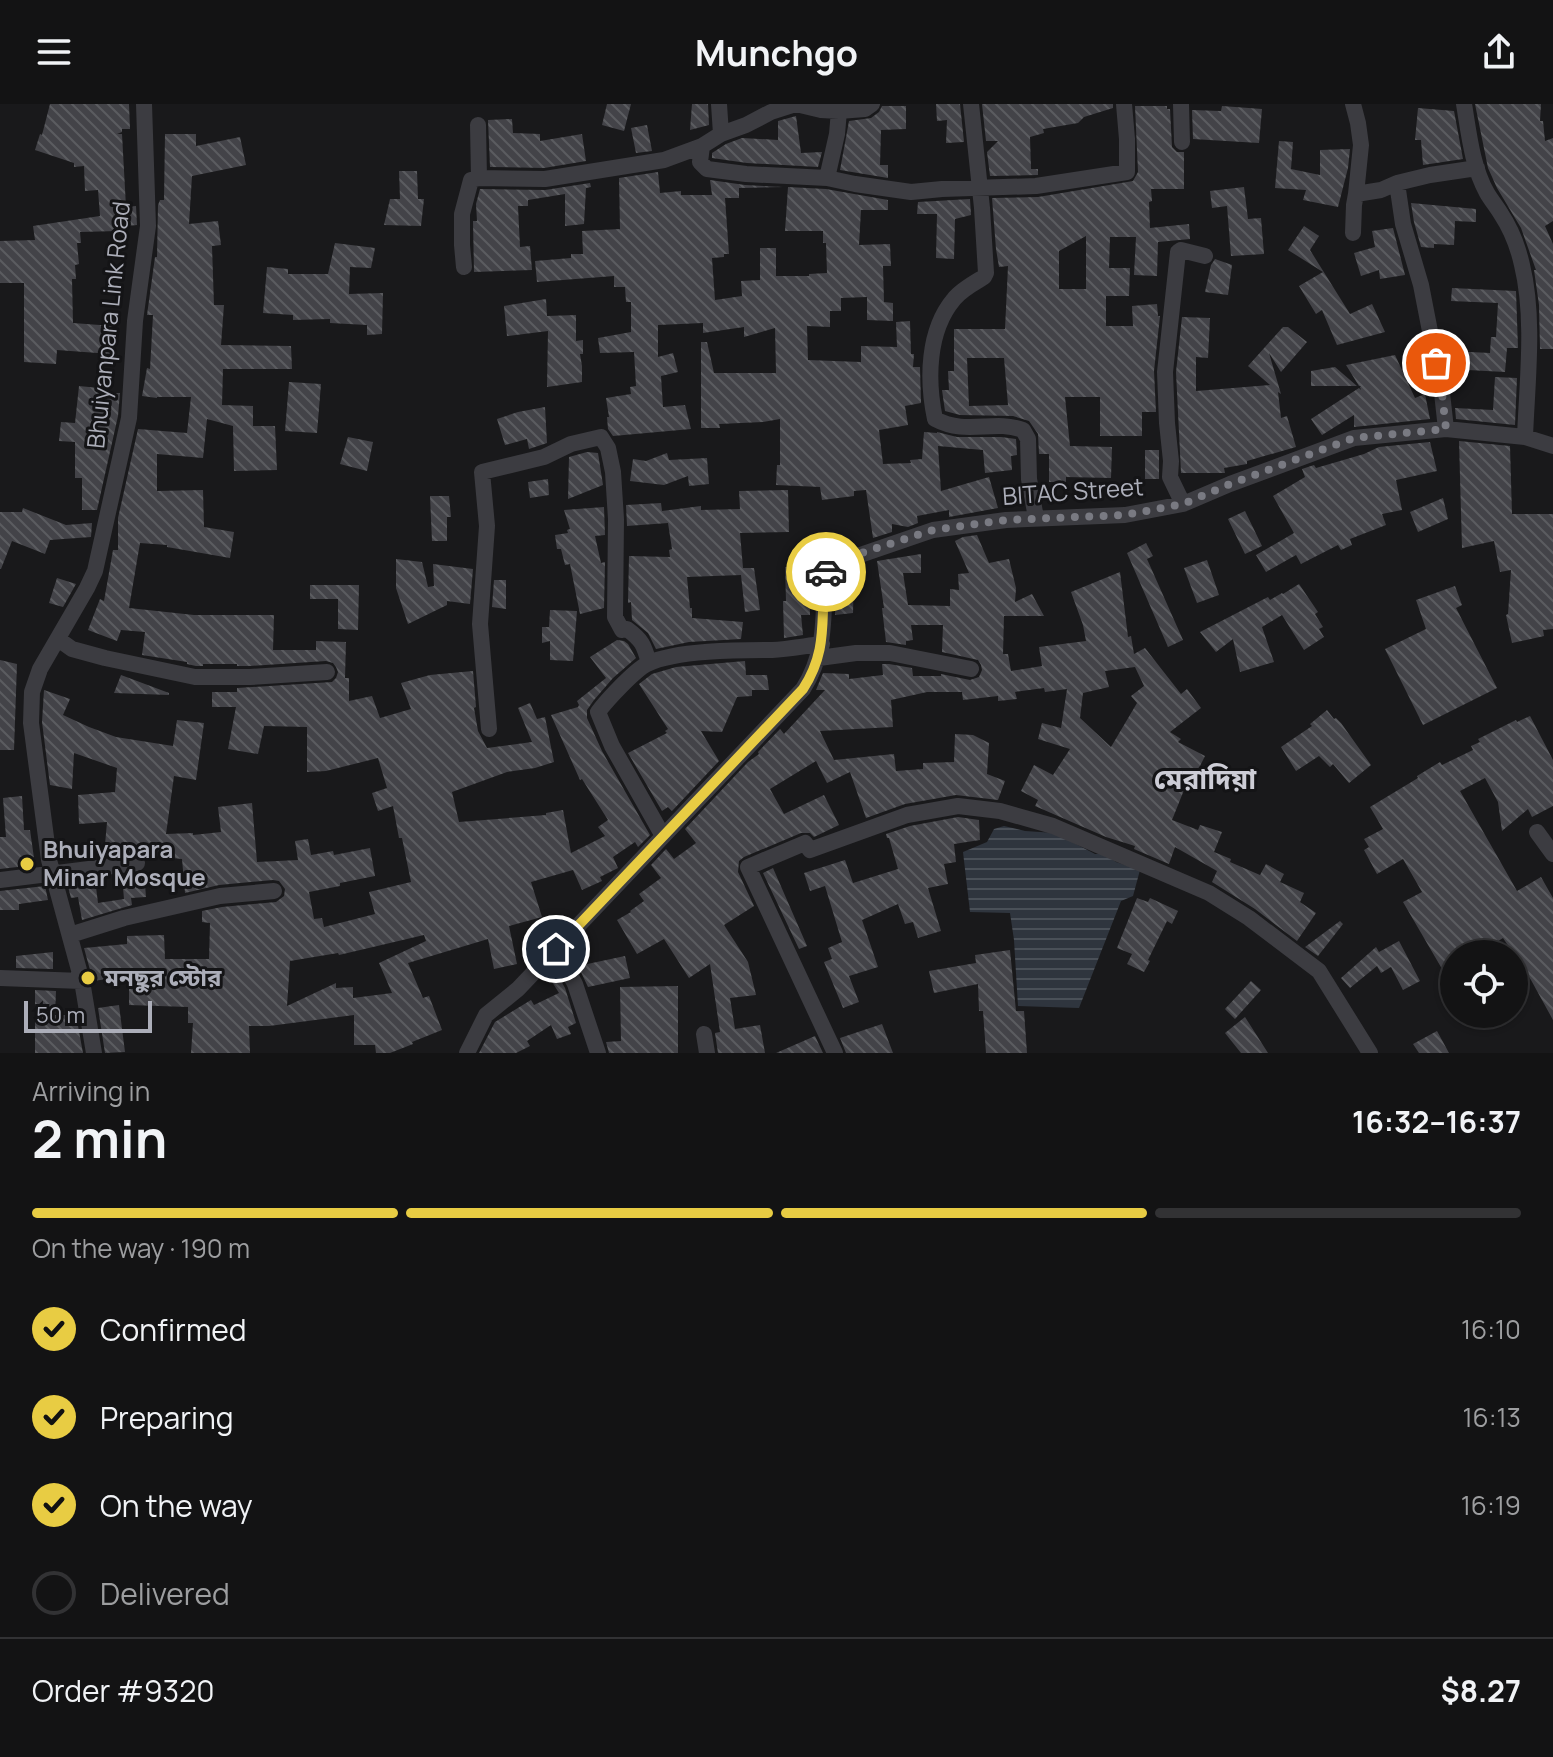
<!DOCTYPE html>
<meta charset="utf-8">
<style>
:root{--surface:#131314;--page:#202022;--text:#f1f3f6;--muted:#9d9ea0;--line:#323234;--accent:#e8cc43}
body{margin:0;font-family:Manrope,"Noto Sans Bengali",sans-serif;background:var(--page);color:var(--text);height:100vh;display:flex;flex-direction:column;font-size:30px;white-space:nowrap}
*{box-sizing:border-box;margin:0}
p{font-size:26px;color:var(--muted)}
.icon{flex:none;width:44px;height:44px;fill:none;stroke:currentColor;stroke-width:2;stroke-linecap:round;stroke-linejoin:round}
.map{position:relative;height:949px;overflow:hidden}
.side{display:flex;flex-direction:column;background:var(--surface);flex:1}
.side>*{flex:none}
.buttons{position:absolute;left:1440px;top:836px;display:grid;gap:16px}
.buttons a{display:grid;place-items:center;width:88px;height:88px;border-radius:50%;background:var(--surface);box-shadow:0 2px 6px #0004,0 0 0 2px var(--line);font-size:40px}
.scale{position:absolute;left:24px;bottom:20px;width:128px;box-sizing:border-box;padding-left:8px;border:4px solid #acaeb9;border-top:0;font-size:22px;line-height:28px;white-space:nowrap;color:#acaeb9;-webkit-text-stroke:6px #141416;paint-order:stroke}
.pin{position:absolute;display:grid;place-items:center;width:68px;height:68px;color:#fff;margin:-34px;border:4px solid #fff;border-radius:50%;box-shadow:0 2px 8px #0007}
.courier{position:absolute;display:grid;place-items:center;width:80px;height:80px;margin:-40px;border:6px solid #e8cc43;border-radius:50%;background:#fff;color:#222;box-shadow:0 2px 10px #0007}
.overview em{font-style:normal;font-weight:700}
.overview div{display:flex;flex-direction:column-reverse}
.overview{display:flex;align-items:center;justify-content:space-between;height:136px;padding:0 32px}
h1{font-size:52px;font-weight:700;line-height:60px}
.bar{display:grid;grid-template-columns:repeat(4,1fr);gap:12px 8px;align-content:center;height:96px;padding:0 32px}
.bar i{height:10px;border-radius:6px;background:var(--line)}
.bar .current{background:var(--accent)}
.bar p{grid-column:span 4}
.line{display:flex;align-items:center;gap:20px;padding:0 32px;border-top:2px solid var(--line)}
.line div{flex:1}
ol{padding:0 32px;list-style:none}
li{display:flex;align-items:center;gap:24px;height:88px}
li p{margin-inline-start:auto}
li .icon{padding:8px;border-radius:50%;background:var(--accent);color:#111;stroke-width:4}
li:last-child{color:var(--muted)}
li i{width:44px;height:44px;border:4px solid var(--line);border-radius:50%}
header{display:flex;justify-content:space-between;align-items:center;height:104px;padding:0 32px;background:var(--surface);font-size:36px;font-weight:700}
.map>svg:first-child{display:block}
</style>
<header><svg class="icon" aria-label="menu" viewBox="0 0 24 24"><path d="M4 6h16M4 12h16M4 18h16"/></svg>Munchgo<svg class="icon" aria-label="share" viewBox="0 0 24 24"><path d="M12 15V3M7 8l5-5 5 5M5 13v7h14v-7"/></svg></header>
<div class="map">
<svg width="1553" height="949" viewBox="0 0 1553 949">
<defs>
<pattern id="water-rules" width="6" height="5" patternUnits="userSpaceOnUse" patternTransform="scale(2)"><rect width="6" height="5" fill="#2f353e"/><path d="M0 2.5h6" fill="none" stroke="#4a5058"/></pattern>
<pattern id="building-back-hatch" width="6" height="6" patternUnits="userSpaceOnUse" patternTransform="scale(2)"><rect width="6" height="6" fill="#434348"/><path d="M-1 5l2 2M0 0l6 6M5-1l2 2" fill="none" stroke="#5b5c60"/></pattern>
</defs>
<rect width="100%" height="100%" fill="#19191b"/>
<!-- water -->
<path fill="url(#water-rules)" d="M1004,722L1025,727L1055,729L1095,750H1105L1116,758L1140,766L1133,792L1121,797L1079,904L1018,902L1014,836L1010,809L970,808L963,748L987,738L994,725Z"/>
<!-- building -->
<path fill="url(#building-back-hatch)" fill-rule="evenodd" d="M50,0H129L130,25H122V28L117,30H122L126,103L136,102L137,121L117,123L118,127L80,128L81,139H77L79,160L75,161L76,175H72L73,219L113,222L111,250L57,246L56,260L24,258V179H0V137L35,136L33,122L100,112L98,86L85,87L84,62L74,63V59L35,46L40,30L42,31Z
M607,0H631L624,27L602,21Z
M692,0H708L709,21L690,26Z
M936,0H960L964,38L946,39L947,16L937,17Z
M982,0H1113V4L1084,13L1078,19L1043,25L1044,29L1030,33L1031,65H1038V71L990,72L987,48L998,37H986Z
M1475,0H1541L1540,17H1543L1545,37L1553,34V117L1545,122L1553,140V245H1540L1539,201L1534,166H1536L1521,124L1497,84L1488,64Z
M882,2H906V25L881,26L880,61H888V74L840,66L849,17L871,14L879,8Z
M1135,2H1167V5H1170L1172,43L1177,48H1184V85H1151L1152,97L1149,98L1150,124L1189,120L1190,135L1158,138L1157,172L1134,171L1136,133H1110L1109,164H1130L1129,192H1106V222H1133L1132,202L1157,200L1158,212H1160L1154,267L1156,308H1142V332H1100V293H1065L1070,342L1112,343L1111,374L1066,373V378H1049V350H1039L1038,330L1029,317L1013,312L960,311L945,307L942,286H949L948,267H954V225H1005L1008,162L999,163L996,145L992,94L1038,93L1133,77L1138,68ZM1086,132V185H1059V147ZM967,254H1004L1008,301L969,302Z
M1222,2L1262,5L1259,39L1193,35L1192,6L1221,7Z
M1418,4L1454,7L1463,55L1423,61L1421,36H1415Z
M796,12L801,49L822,48L818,63L747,59L712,54V49L726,40L742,34L778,36V17Z
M512,15L513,29L540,30V37L582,30L586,57L544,64L490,63L488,16Z
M647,21L652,47L636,49L631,24Z
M165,30H196V42L240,33L246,61L192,72L189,120L218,117L221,141L212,142L214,201H224L221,241L291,242L292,265H223L222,301L253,302V322H275L277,366L234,367L233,322L207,315L203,354L157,350V387L203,386L204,423L234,428L230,454L167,443V441L140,439L129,504L194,511H274L273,546H316V537L346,538L345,574H349V597L372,592L380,614L411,605L401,579L430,571L473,567L476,603L474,604L478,627L487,644L532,638L518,604L530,599L537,615L545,613L554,658L535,664L507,668L452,688L459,718L546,711V709L563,706L571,749L605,732L598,723L608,716L582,675L580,676L551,611L578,603L579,601L577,597L606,574L590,553L617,536L624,537L628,540L636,554L613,574L594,596L587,606V614L602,647L650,731L638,743L635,738L613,753L618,764L600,773L602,777L582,786L573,766L531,778L542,813L509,822L517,860L494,865L488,835L408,859L423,894L429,892L442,926L412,938L413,940L390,949H376L375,941H354V911L269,922H249L250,949H191L193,919H188V903L129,901V872L93,877L84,844L127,840V832L164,831L165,855H209L210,819L202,818V807L222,803L276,798L284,792L285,785L279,777L273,776L219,781L185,789L182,755L144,751L136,748L104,752L107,718L79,720L78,691L115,688L117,664L74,649L72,685L50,681L42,618L44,586L70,595L63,611L89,623L116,633L173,642L177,616L204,619L196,676L174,672L166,730L193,729V731L221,728L218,703L252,699L257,758L298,756L295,737L308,735L311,751L333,747L334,751L370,744L375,772L340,779V782L309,788L314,815L322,814L324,823L375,810L369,788L411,778L402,734H399L393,702L378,707L372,689L387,684L378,654L326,667L307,668V623L264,622L258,650L228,645L236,603H212V588H237V584L332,578L336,574L338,568L336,563L333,559L326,557L250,562H237V560H203V562H196L187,560V558L142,551L145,528L121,526L117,537L88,526L100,495L104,497L113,446H118V414L138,325L187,329L191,293H157V294L142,292L147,264L150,265L153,211H147L155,153H157L158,101L160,96H164ZM424,831L426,837L379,859L392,889L353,894V883L336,884V879L287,902L290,857L338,849L339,851Z
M1279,37L1293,38L1291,65L1320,71V46L1350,45L1348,64L1338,103L1303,96L1306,86L1275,84Z
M399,67H417L418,95H424L421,122L384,121L390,95H400Z
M658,68L660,89L681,87V91H712L710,76L745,81L783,83L739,84V94H725L729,150H724V153L712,154L715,196L742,192L741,177L760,176V144H776V172H809V170L827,169L826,139H823V127H785L788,83L826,85L888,96V106H861L859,141L890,140L891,162H883L884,198L893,199V217L867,216V193L841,194V207H830V223L807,222L808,256L861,258V242L897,243L896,218L910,217L911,250H914L913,263H920L921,299L905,302L908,321L879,326L883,360L911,359L910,356L922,355L924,328L937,329V332V328L957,333H1001L1016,335L1017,351L1011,352L1012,366L985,369L983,346L938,342L941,387L989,373L998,404L949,413V406L917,412L918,419L908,423L892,420V428L873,434L866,386L854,387V392L822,396L820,383L776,381L777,361H780V315L763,318L719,320L720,324H701V238H707L714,269H776L775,224L744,233V223L703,229V219L658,221V253L673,249L678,268L661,272L663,303L685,301L691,325L613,332L608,325L607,313H609L606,294L631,290L630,283L636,282L634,248L600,249L598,234L631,228V198H626L625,183H614V172L537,178L535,157L571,154V150H583L582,127L620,125L619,74Z
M590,79L591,83L586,84L584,120L565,122V90L528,96V102H518L520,143L530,142L532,166L474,168L473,117H477L476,100L480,85L545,86Z
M1244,83L1248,115L1261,114L1264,150L1231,152L1227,102L1212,104L1210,87Z
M970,95L971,111L955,115L954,155L936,154L937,110H917L918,98Z
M1411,99L1476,105V118L1455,117L1454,141L1434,140V144L1421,143L1414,118Z
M1304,122L1319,132L1310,146L1350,210L1372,200L1385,228L1337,241L1322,206L1316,210L1299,182L1323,168L1288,146Z
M1393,124L1405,171L1380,175L1379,166L1361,172L1354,149L1375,143L1372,127Z
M335,139L375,144L371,164L350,163L349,190L383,189L382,230L367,231V221L330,219V215L293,216V211L263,209L267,163L288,165V170H328Z
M1215,155L1232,161L1228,191L1205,188L1211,161Z
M1452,184L1516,187L1518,244H1507L1505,268L1449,265L1450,247L1490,249L1491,233H1496L1498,199L1451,197Z
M546,195L547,212L576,211V237L583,236V250H580L582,262V278L547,283L548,227L507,232L504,202Z
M1182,213L1210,214L1208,254L1196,253V287L1270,281L1248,262L1283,223H1288L1307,238L1281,268L1269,249L1281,290L1278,288L1281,314L1287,312L1296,343L1247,357V360L1224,364L1225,369H1181L1176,268Z
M1395,251L1415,294L1425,290L1430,315L1354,323V311L1322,331L1311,315L1359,284L1361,286L1360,283L1361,282H1359L1346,261Z
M1335,263L1357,282H1311V267Z
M1495,273L1517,274L1515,321L1456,315L1455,304L1493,306Z
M289,278L321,280L317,329L285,327Z
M79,282L109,285L108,289H120L118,312L97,406H82V374H75V338L59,337L61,318L75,319Z
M545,303L547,339L529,345L527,335L505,341L497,315L518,308Z
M348,333L373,338L367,367L340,360Z
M1459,337L1510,342L1512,410H1553V525L1543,526L1544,532L1512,539L1506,511L1508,510L1511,466L1500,468L1494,437L1462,444Z
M1430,338L1437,367L1396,376L1402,406L1382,410L1386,421L1350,435L1352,441L1341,446L1338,441L1301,460L1296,451L1266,468L1256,451L1294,429L1273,392L1305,373L1302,365L1314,361L1316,364L1364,350L1379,343Z
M1145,346H1159V375H1145Z
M587,348L598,349L603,381L568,395L569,353Z
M667,349L669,356L707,354L709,380L689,382L688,372L664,381L630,377L633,355L646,357Z
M548,375L549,391L530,394L528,378Z
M788,386L789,428L740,429L743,464H754L760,506L745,508L741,471L687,473L690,504H692V514L743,518L741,535L689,538L656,545L648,529L632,516L631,498L628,499L629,452L670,453L669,446L672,445L668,419L627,422L626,401L661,399L662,407L701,402V406L740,405L739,387Z
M430,392H449L451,413H447V437H432Z
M1443,394L1448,415L1418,428L1410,408Z
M604,403L605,431L595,432L601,459L605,458L604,504L580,510L570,460L565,461L561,445H557L555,431L568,429L567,426L570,425L564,406Z
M23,404L66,421L92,419L91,433L50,436L45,450L12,437L1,465H0V408H22Z
M1245,407L1262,442L1245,450L1228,415Z
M977,431L989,459L1009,455L1016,484L1015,498L1032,490L1044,512H1004L1003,550H1008L1011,567L1042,562L1039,543L1086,537L1083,521L1071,488L1120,468L1128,533L1131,532L1134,550L1145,544L1181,590L1187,585L1201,604L1170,628L1181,635L1178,638L1205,652L1192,678L1188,676L1172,716L1198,726L1200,721L1222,728L1214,748L1231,755L1230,758L1260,771L1266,760L1284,770L1280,778L1304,789L1300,798L1316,809L1297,837L1255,805L1212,778L1217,767L1175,743L1169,760L1134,745L1135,742L1106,733L1035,702L1038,696L1021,687L1034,661L1053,671L1070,645L1038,635L1042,619L1061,624L1067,585L1045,588L1044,584L1015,588L1017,595L998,597V592L963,596L962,588H927L891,596L893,623L820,627L834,656L894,650L896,667L923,665V659L954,658L955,630L973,631L989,639L987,670L1005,677L998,696L956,691L905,700L866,714L850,668L827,679L816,657L770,685L784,710L824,691L839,721L814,733L810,729H801L744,753L739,757L738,768L754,802L724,821L748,858L756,891L730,894L735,925L760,921L765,949H718L715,929L720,928L710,860L689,874L664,835L637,850L617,816L631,808L630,807L644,797L639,790L661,774L651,761L666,745L674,755L696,739L685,725L748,658L759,650L758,648L780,625L784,630L825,586H816L823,569L849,570V575L883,571L882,560H889L912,564L913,572H941V570L970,576L979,573L982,566L981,561L978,556L942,548L943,521H911L913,536L906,537V541L886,538L882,504H884L877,457L921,450V469H903L908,501L950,502V485L959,486L958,470L969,469L955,437L963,433ZM1135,563L1144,582L1131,592L1137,599L1111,643L1080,614L1083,589L1109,583L1105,567Z
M1146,439L1153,452L1147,455L1183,536L1168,543L1127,449Z
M396,455L422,458L428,483L434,482L433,460L473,465L470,500L447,497V501L408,520L396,484Z
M1207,456L1219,491L1197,499L1184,464Z
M809,462L810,511H801L803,531L784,534L783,497H786L785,463Z
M854,470L853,509L835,511L836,473Z
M57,474L76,480L63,503L49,499Z
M494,476H506V505L492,503Z
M1299,480L1318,508L1315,510L1323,523L1319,525L1324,533L1304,546L1282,511L1262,523L1274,558L1240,568L1233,535L1216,548L1200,528L1268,493L1270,496L1282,489L1283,490Z
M310,481H359L358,526L338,525V495H310Z
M1455,482L1462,501L1456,504L1497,584L1423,621L1385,545L1426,525L1416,496Z
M550,506L577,507L573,557L550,556V537L542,539V523H549Z
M0,556L17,560L14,646H0Z
M745,557L746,571H767L769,586H752V592L737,593L722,628L701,627L719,657L672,707L668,703L662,707L628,649L667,629L665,627L668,625L639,580L652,570L676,563Z
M121,571L169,589V591L114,589Z
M1327,606L1334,615L1336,614L1341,619L1371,661L1349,679L1333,660L1330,663L1319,652L1296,667L1281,643L1312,622L1310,620Z
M1530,612L1553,656V702L1532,713L1528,705L1502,727L1498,698L1485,674L1460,687L1517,787L1541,773L1553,794V916L1531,876L1503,834L1478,850H1454V864L1445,870L1403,798L1422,788L1403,755L1377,770L1364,746L1369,743L1364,735L1383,725L1370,703L1418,674L1417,672L1440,658L1442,661L1473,646L1471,642L1480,638L1478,635L1516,616L1517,618Z
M22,692L24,726H30L35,761L0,765V733H6L3,694Z
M958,713L979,716L980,736L954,740L956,758L944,760L948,780L928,784L941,827L918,834L913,818L905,820L898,800L862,816L878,863L849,872L859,898L843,904L824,858L832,855L828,844L842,838L825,782L810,787L804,769L845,756L853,779L898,765L889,734H887L886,730L910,722Z
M773,764L807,842L799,845L763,769Z
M144,768L146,793L131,794L132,801L82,816L78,793L71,794L67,779L95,775L98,799L124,795L122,772Z
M45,782L48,796L19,800V806H0V787Z
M1137,794L1148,798L1150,794L1178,807L1172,820L1167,817L1148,856L1150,857L1144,868L1127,860L1132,850L1117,844Z
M1340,817L1343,820L1318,852L1305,843Z
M1399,837L1420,877L1403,886L1391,863L1381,869L1377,862L1350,884L1341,874L1376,843L1379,848Z
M1010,846L1016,907H1024L1027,949H986L983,907H979L978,880L934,889L929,867L976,859L975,851Z
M53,848V865L16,864V852Z
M625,852L630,874L588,883L578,862Z
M554,864L565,884L576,919L568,923L571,930L557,935L551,921L527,937L530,942L516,949H479L495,918L531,896L534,901L559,889L547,870Z
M1251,877L1261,886L1235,915L1225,905Z
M678,882V949H609L606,938L621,937L620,883Z
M35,886L56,887L55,911H76L83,949H35Z
M119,901L125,948L105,949L98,904Z
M1245,913L1268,949H1241L1225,929Z
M882,920L893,949H846L840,934Z
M1437,927L1449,949H1419L1413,940Z
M815,932L823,949H776Z"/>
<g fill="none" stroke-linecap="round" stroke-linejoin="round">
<!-- minor -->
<path stroke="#3c3c41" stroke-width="16" d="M971,0L982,104L986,169L984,173C974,179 961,186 954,195C927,227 927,277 935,315C967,332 993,315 1023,326L1028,335L1029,375L1036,414
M1181,0L1182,38
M1353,0L1358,19L1361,41L1356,90
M1464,0C1469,30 1472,62 1487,89C1491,96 1497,103 1501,110C1511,125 1518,143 1522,161C1535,214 1527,279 1525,333
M478,21L479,74L545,75L664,56L702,42L721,30L719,0
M721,30L746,21L771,8L796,0L821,6L839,7
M702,42L700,58L707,65L746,70L827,74L837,30L839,7L865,5L872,0
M827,74L855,80L911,88L942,85L1036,82L1127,68V35L1124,0
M1353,129L1354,101L1356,90L1381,86L1397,79
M464,163L462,141V110L471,76L479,74
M1446,325L1442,289L1421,181L1403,120L1397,79L1430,71L1477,64
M1183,400L1170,373L1171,357L1167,319L1165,268L1178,148L1181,146L1205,152
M58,535L72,545L105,554L195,573H250L327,568
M819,554L856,549H890L971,565
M489,625L480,520L487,422L482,368L544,353L571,340L601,333L608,344L613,368L616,415L615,513L622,526L627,525C642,536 644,541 649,559
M1537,728L1553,750
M663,732L612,642L598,608C607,596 634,567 647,560C675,546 740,546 772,546C788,545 805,542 822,540
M0,776L137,759
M70,831L124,814L220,792L274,787
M556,845L575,880L598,949
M0,874L82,877
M704,930L707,949
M94,949L82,877L49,756L31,619L32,588L40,565L87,484L95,467L129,314L135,217L148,122L144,0
M467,949L486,911L518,885L803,585C827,547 823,512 825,469L831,461L933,426L1006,416L1125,411L1183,400L1230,380L1354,334L1446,325L1525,333L1553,342
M835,949L748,763L805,739L810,746L907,711L958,702L1000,707L1053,722L1209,789L1249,814L1319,867L1370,949"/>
</g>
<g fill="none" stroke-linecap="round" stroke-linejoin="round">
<!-- done -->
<path stroke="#797a82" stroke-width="8" stroke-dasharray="0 14.4" d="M826,468L831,461L840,456L933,426L1006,416L1125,411L1183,400L1230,380L1354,334L1446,325L1442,289L1436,259"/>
<!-- route -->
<path stroke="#e8cc43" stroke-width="10" d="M556,845L803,585C830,543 819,513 826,468"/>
</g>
<!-- markers -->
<g fill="#e8cc43" stroke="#141416" stroke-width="3">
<circle cx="27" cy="760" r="8"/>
<circle cx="88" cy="874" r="8"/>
</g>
<g text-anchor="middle" stroke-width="6" stroke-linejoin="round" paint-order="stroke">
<!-- street labels -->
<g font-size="24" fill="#acaeb9" stroke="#141416">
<text transform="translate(109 221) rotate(-84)" y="8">Bhuiyanpara Link Road</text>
<text transform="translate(1073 388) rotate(-4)" y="8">BITAC Street</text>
</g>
<!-- poi labels -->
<g font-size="24" font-weight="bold" fill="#acaeb9" stroke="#141416" text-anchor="start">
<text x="43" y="754">Bhuiyapara<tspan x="43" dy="28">Minar Mosque</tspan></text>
<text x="104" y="882">মনছুর স্টোর</text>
</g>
<!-- quarter labels -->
<g font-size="28" font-weight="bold" fill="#cdcdd6" stroke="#141416">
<text x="1205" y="685">মেরাদিয়া</text>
</g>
</g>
</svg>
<div class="buttons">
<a><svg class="icon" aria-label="locate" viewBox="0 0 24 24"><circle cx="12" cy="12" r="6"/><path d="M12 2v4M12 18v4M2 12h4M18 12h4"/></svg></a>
</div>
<div class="scale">50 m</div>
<div class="pin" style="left:1436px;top:259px;background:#ea580c"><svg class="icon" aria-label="bag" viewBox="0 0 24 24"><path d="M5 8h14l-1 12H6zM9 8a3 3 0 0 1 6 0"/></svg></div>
<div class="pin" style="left:556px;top:845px;background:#1f2937"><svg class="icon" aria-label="home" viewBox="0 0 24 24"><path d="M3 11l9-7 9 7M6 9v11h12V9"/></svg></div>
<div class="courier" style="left:826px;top:468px"><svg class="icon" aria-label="car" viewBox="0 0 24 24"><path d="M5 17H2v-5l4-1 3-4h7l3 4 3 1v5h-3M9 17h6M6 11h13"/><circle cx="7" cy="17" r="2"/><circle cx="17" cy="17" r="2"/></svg></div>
</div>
<section class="side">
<div class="overview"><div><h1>2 min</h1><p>Arriving in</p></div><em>16:32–16:37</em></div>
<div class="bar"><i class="current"></i><i class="current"></i><i class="current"></i><i></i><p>On the way · 190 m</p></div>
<ol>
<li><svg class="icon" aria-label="check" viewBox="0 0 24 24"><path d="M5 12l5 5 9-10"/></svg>Confirmed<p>16:10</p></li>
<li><svg class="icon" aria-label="check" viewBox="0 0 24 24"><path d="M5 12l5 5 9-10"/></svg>Preparing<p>16:13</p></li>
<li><svg class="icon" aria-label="check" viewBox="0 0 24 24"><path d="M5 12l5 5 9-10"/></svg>On the way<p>16:19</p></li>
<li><i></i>Delivered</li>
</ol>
<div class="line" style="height:104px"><div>Order #9320</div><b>$8.27</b></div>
</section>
